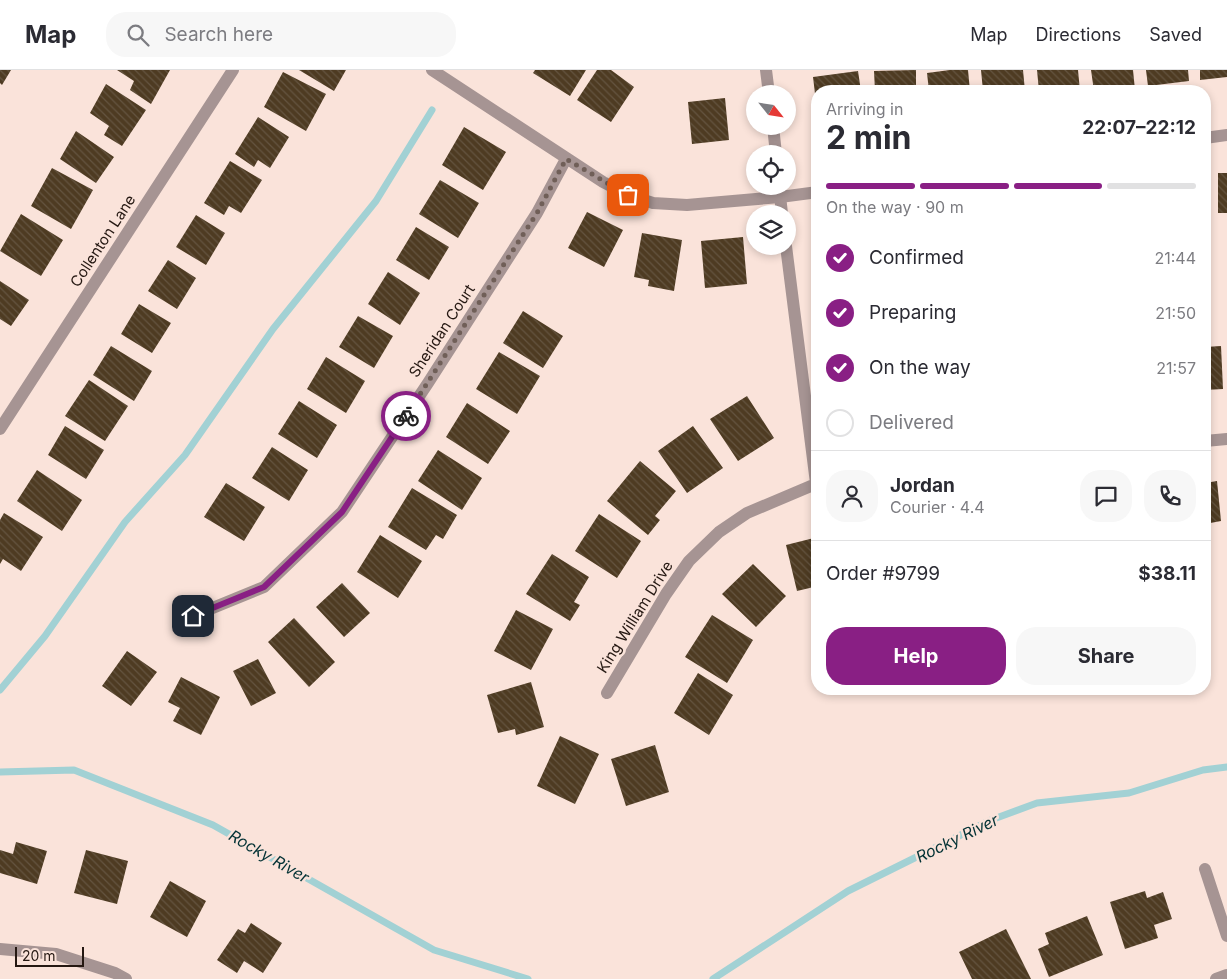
<!DOCTYPE html>
<meta charset="utf-8">
<style>
:root{--surface:#fff;--page:#f7f7f7;--text:#2b2b33;--muted:#7c7c81;--line:#e1e1e2;--accent:#891f84}
body{margin:0;font-family:Inter,sans-serif;background:var(--page);color:var(--text);height:100vh;display:flex;flex-direction:column;font-size:19px;white-space:nowrap}
*{box-sizing:border-box;margin:0}
p{font-size:16px;color:var(--muted)}
.icon{flex:none;width:28px;height:28px;fill:none;stroke:currentColor;stroke-width:2;stroke-linecap:round;stroke-linejoin:round}
.map{position:relative;flex:1;overflow:hidden}
.sheet{position:absolute;left:811px;top:15px;width:400px;height:610px;display:flex;flex-direction:column;background:var(--surface);border-radius:20px;box-shadow:0 2px 8px #0003}
.sheet>*{flex:none}
.needle{width:32px;rotate:120deg}
.tools{position:absolute;left:746px;top:15px;display:grid;gap:10px}
.tools a{display:grid;place-items:center;width:50px;height:50px;border-radius:50%;background:var(--surface);box-shadow:0 2px 8px #0003;font-size:25px}
.scale{position:absolute;left:15px;bottom:12px;width:69px;box-sizing:border-box;padding-left:5px;border:2px solid #251812;border-top:0;font-size:14px;line-height:18px;white-space:nowrap;color:#251812;-webkit-text-stroke:4px #fae3da;paint-order:stroke}
.pin{position:absolute;display:grid;place-items:center;width:42px;height:42px;color:#fff;margin:-21px;border-radius:10px;box-shadow:0 2px 8px #0006}
.courier{position:absolute;display:grid;place-items:center;width:50px;height:50px;margin:-25px;border:4px solid #891f84;border-radius:50%;background:#fff;color:#222;box-shadow:0 1px 6px #0007}
.head em{font-style:normal;font-weight:700}
.head div{display:flex;flex-direction:column-reverse}
.head{display:flex;align-items:center;justify-content:space-between;height:85px;padding:0 15px}
h1{font-size:32px;font-weight:700;line-height:38px}
.bar{display:grid;grid-template-columns:repeat(4,1fr);gap:8px 5px;align-content:center;height:60px;padding:0 15px}
.bar i{height:6px;border-radius:4px;background:var(--line)}
.bar .current{background:var(--accent)}
.bar p{grid-column:span 4}
.line{display:flex;align-items:center;gap:12px;padding:0 15px;border-top:1px solid var(--line)}
.line div{flex:1}
.round{display:grid;place-items:center;flex:none;width:52px;height:52px;border-radius:20px;background:var(--page)}
ol{padding:0 15px;list-style:none}
li{display:flex;align-items:center;gap:15px;height:55px}
li p{margin-inline-start:auto}
li .icon{padding:5px;border-radius:50%;background:var(--accent);color:#fff;stroke-width:4}
li:last-child{color:var(--muted)}
li i{width:28px;height:28px;border:2px solid var(--line);border-radius:50%}
.primary-button{display:flex;gap:10px;margin-top:auto;padding:10px 15px}
.primary-button a{flex:1;height:58px;border-radius:20px;background:var(--accent);color:#fff;font-size:20px;font-weight:700;line-height:58px;text-align:center}
.primary-button a+a{background:var(--page);color:var(--text)}
header{display:flex;align-items:center;gap:30px;box-sizing:border-box;height:70px;padding:0 25px;background:var(--surface);border-bottom:1px solid var(--line)}
header strong{font-size:24px}
nav{display:flex;gap:28px;margin-inline-start:auto;font-size:18px}
.search{width:350px;height:45px;background:var(--page);display:flex;align-items:center;gap:12px;box-sizing:border-box;padding:0 18px;border-radius:20px;color:var(--muted);font-size:19px}
.map>svg:first-child{display:block}
</style>
<header>
<strong>Map</strong>
<div class="search"><svg class="icon" aria-label="search" viewBox="0 0 24 24"><circle cx="10" cy="10" r="6"/><path d="M15 15l6 6"/></svg>Search here</div>
<nav><a>Map</a><a>Directions</a><a>Saved</a></nav>
</header>
<div class="map">
<svg width="1227" height="909" viewBox="0 0 1227 909">
<defs>
<pattern id="building-back-hatch" width="6" height="6" patternUnits="userSpaceOnUse" patternTransform="scale(1.25)"><rect width="6" height="6" fill="#4e3b22"/><path d="M-1 5l2 2M0 0l6 6M5-1l2 2" fill="none" stroke="#645440"/></pattern>
</defs>
<rect width="100%" height="100%" fill="#fae3da"/>
<g fill="none" stroke-linecap="round" stroke-linejoin="round">
<!-- stream -->
<path stroke="#a2d1d4" stroke-width="7" d="M0,620L45,566L125,452L185,385L273,259L376,131L432,40
M0,702L74,700L213,755L434,880L528,909
M713,909L848,821L991,750L1037,733L1129,723L1203,700L1227,697"/>
</g>
<!-- building -->
<path fill="url(#building-back-hatch)" d="M0,0H11L2,15L0,13Z
M117,0H170L151,34L130,20L134,11Z
M299,0H346L334,21Z
M535,0H586L570,26L533,3Z
M597,0H611L634,17L611,52L577,30Z
M916,0V21H875L874,1Z
M950,0H968L970,21H929L927,3Z
M981,0H1023L1025,21H983Z
M1037,0H1078L1080,21H1039Z
M1091,0H1133L1135,20L1094,21Z
M1146,0H1188L1189,11L1148,16Z
M1200,0H1227V7L1200,10Z
M858,1L861,21H818L816,32L813,7Z
M283,2L326,24L306,61L264,37Z
M106,14L146,40L122,76L104,65L109,56L90,43Z
M725,28L729,70L692,74L688,32Z
M258,47L289,67L270,98L258,90L254,97L235,84Z
M464,57L506,82L483,120L442,95Z
M76,61L114,87L96,113L60,89Z
M230,91L262,110L241,143L229,136L224,145L204,133Z
M52,98L93,120L71,159L31,136Z
M1218,103H1227V143H1218Z
M440,110L479,133L458,168L419,144Z
M587,142L623,160L604,197L568,178Z
M21,144L63,170L41,206L0,181Z
M196,145L225,163L206,195L176,177Z
M416,157L449,177L429,210L396,190Z
M642,163L682,170L674,221L648,216L649,210L634,207Z
M743,167L747,214L705,218L701,171Z
M168,190L196,208L177,239L148,221Z
M388,202L420,223L400,255L368,234Z
M0,211L29,230L11,256L0,249Z
M139,234L171,253L152,283L121,264Z
M523,241L563,266L543,298L503,273Z
M358,246L393,266L374,298L339,277Z
M111,276L152,301L134,331L93,305Z
M1221,276L1223,319L1205,320V277Z
M499,282L540,306L517,344L476,319Z
M326,287L365,311L346,343L307,319Z
M89,310L128,336L105,371L65,346Z
M747,326L774,368L738,391L710,349Z
M299,331L337,355L317,388L278,364Z
M467,333L510,361L488,394L446,367Z
M65,356L104,380L86,409L48,385Z
M693,356L723,398L687,423L658,381Z
M272,377L308,400L289,431L252,408Z
M438,380L482,408L462,440L418,411Z
M640,391L676,421L655,446L660,450L648,465L607,431Z
M37,400L82,430L62,461L17,431Z
M1217,411L1221,451L1205,454V413Z
M226,413L265,437L244,471L204,447Z
M412,418L457,445L443,469L436,465L426,480L388,457Z
M4,443L43,467L21,501L3,489L0,494V450Z
M599,444L641,471L617,508L575,481Z
M380,465L422,491L398,528L357,502Z
M818,467V516L797,521L786,475Z
M552,484L589,507L574,532L580,535L570,551L526,524Z
M753,494L786,526L756,557L722,524Z
M342,513L370,543L344,567L316,537Z
M516,540L553,559L531,600L494,581Z
M712,545L753,570L727,613L685,587Z
M294,548L335,592L309,617L268,572Z
M127,581L157,602L131,636L102,616Z
M258,589L276,623L251,636L233,601Z
M698,603L733,625L709,665L674,643Z
M181,607L220,627L201,665L173,651L180,638L168,632Z
M531,612L544,657L516,665L515,659L498,663L487,625Z
M560,666L599,684L575,734L537,716Z
M655,675L669,722L626,736L611,689Z
M16,772L47,781L37,814L0,803V780L13,784Z
M86,780L128,791L117,834L74,823Z
M170,811L206,831L187,867L150,847Z
M1145,821L1147,828L1163,822L1172,849L1154,855L1158,868L1125,879L1110,832Z
M1087,846L1103,885L1049,907L1038,879L1049,874L1045,863Z
M251,853L282,873L263,903L244,891L237,903L217,890L238,859L245,863Z
M1006,859L1031,909H972L959,882Z"/>
<g fill="none" stroke-linecap="round" stroke-linejoin="round">
<!-- minor -->
<path stroke="#a69493" stroke-width="12" d="M432,0L603,112L628,125L653,133L687,135L780,127L818,122
M766,0L769,24
M773,56L776,84
M1205,68L1227,65
M779,116L782,144
M786,176L816,413
M0,359L233,0
M1205,371L1227,369
M193,546L264,517L342,442L428,313L537,143L566,89
M607,623L666,524L689,491L719,462L747,443L818,413
M1205,799L1227,866
M0,879L56,884L115,903L126,909
M1216,909L1227,905"/>
</g>
<g fill="none" stroke-linecap="round" stroke-linejoin="round">
<!-- done -->
<path stroke="#705f58" stroke-width="5" stroke-dasharray="0 9" d="M406,346L537,143L566,89L628,125"/>
<!-- route -->
<path stroke="#891f84" stroke-width="6" d="M193,546L264,517L342,442L406,346"/>
</g>
<g text-anchor="middle" stroke-width="5" stroke-linejoin="round" paint-order="stroke">
<!-- street labels -->
<g font-size="15" fill="#251812" stroke="#fae3da">
<text transform="translate(103 171) rotate(-57)" y="5">Collenton Lane</text>
<text transform="translate(442 261) rotate(-57)" y="5">Sheridan Court</text>
<text transform="translate(635 547) rotate(-58)" y="5">King William Drive</text>
</g>
<!-- water labels -->
<g font-size="16" font-style="italic" fill="#033235" stroke="#fae3da">
<text transform="translate(957 768) rotate(-26)" y="6">Rocky River</text>
<text transform="translate(269 786) rotate(30)" y="6">Rocky River</text>
</g>
</g>
</svg>
<div class="tools">
<a><svg class="needle" viewBox="-14 -14 28 28"><path d="M0-13l5 13h-10z" fill="#e53935"/><path d="M0 13l5-13h-10z" fill="#7c7c81"/></svg></a>
<a><svg class="icon" aria-label="locate" viewBox="0 0 24 24"><circle cx="12" cy="12" r="6"/><path d="M12 2v4M12 18v4M2 12h4M18 12h4"/></svg></a>
<a><svg class="icon" aria-label="layers" viewBox="0 0 24 24"><path d="M12 4l9 5-9 5-9-5zM3 14l9 5 9-5"/></svg></a>
</div>
<div class="scale">20 m</div>
<div class="pin" style="left:628px;top:125px;background:#ea580c"><svg class="icon" aria-label="bag" viewBox="0 0 24 24"><path d="M5 8h14l-1 12H6zM9 8a3 3 0 0 1 6 0"/></svg></div>
<div class="pin" style="left:193px;top:546px;background:#1f2937"><svg class="icon" aria-label="home" viewBox="0 0 24 24"><path d="M3 11l9-7 9 7M6 9v11h12V9"/></svg></div>
<div class="courier" style="left:406px;top:346px"><svg class="icon" aria-label="bike" viewBox="0 0 24 24"><circle cx="6" cy="16" r="4"/><circle cx="18" cy="16" r="4"/><path d="M6 16l4-8h5l3 8M10 8l3 8H6M13 5h3"/></svg></div>
<section class="sheet">
<div class="head"><div><h1>2 min</h1><p>Arriving in</p></div><em>22:07–22:12</em></div>
<div class="bar"><i class="current"></i><i class="current"></i><i class="current"></i><i></i><p>On the way · 90 m</p></div>
<ol>
<li><svg class="icon" aria-label="check" viewBox="0 0 24 24"><path d="M5 12l5 5 9-10"/></svg>Confirmed<p>21:44</p></li>
<li><svg class="icon" aria-label="check" viewBox="0 0 24 24"><path d="M5 12l5 5 9-10"/></svg>Preparing<p>21:50</p></li>
<li><svg class="icon" aria-label="check" viewBox="0 0 24 24"><path d="M5 12l5 5 9-10"/></svg>On the way<p>21:57</p></li>
<li><i></i>Delivered</li>
</ol>
<div class="line" style="height:90px"><a class="round"><svg class="icon" aria-label="person" viewBox="0 0 24 24"><circle cx="12" cy="8" r="4"/><path d="M4 21q1-7 8-7t8 7"/></svg></a><div><b>Jordan</b><p>Courier · 4.4</p></div><a class="round"><svg class="icon" aria-label="chat" viewBox="0 0 24 24"><path d="M4 5h16v11H9l-5 4z"/></svg></a><a class="round"><svg class="icon" aria-label="phone" viewBox="0 0 24 24"><path d="M5 4h4l2 5-3 2q2 4 5 5l2-3 5 2v4C11 20 4 13 5 4z"/></svg></a></div>
<div class="line" style="height:65px"><div>Order #9799</div><b>$38.11</b></div>
<div class="primary-button"><a>Help</a><a>Share</a></div>
</section>
</div>
